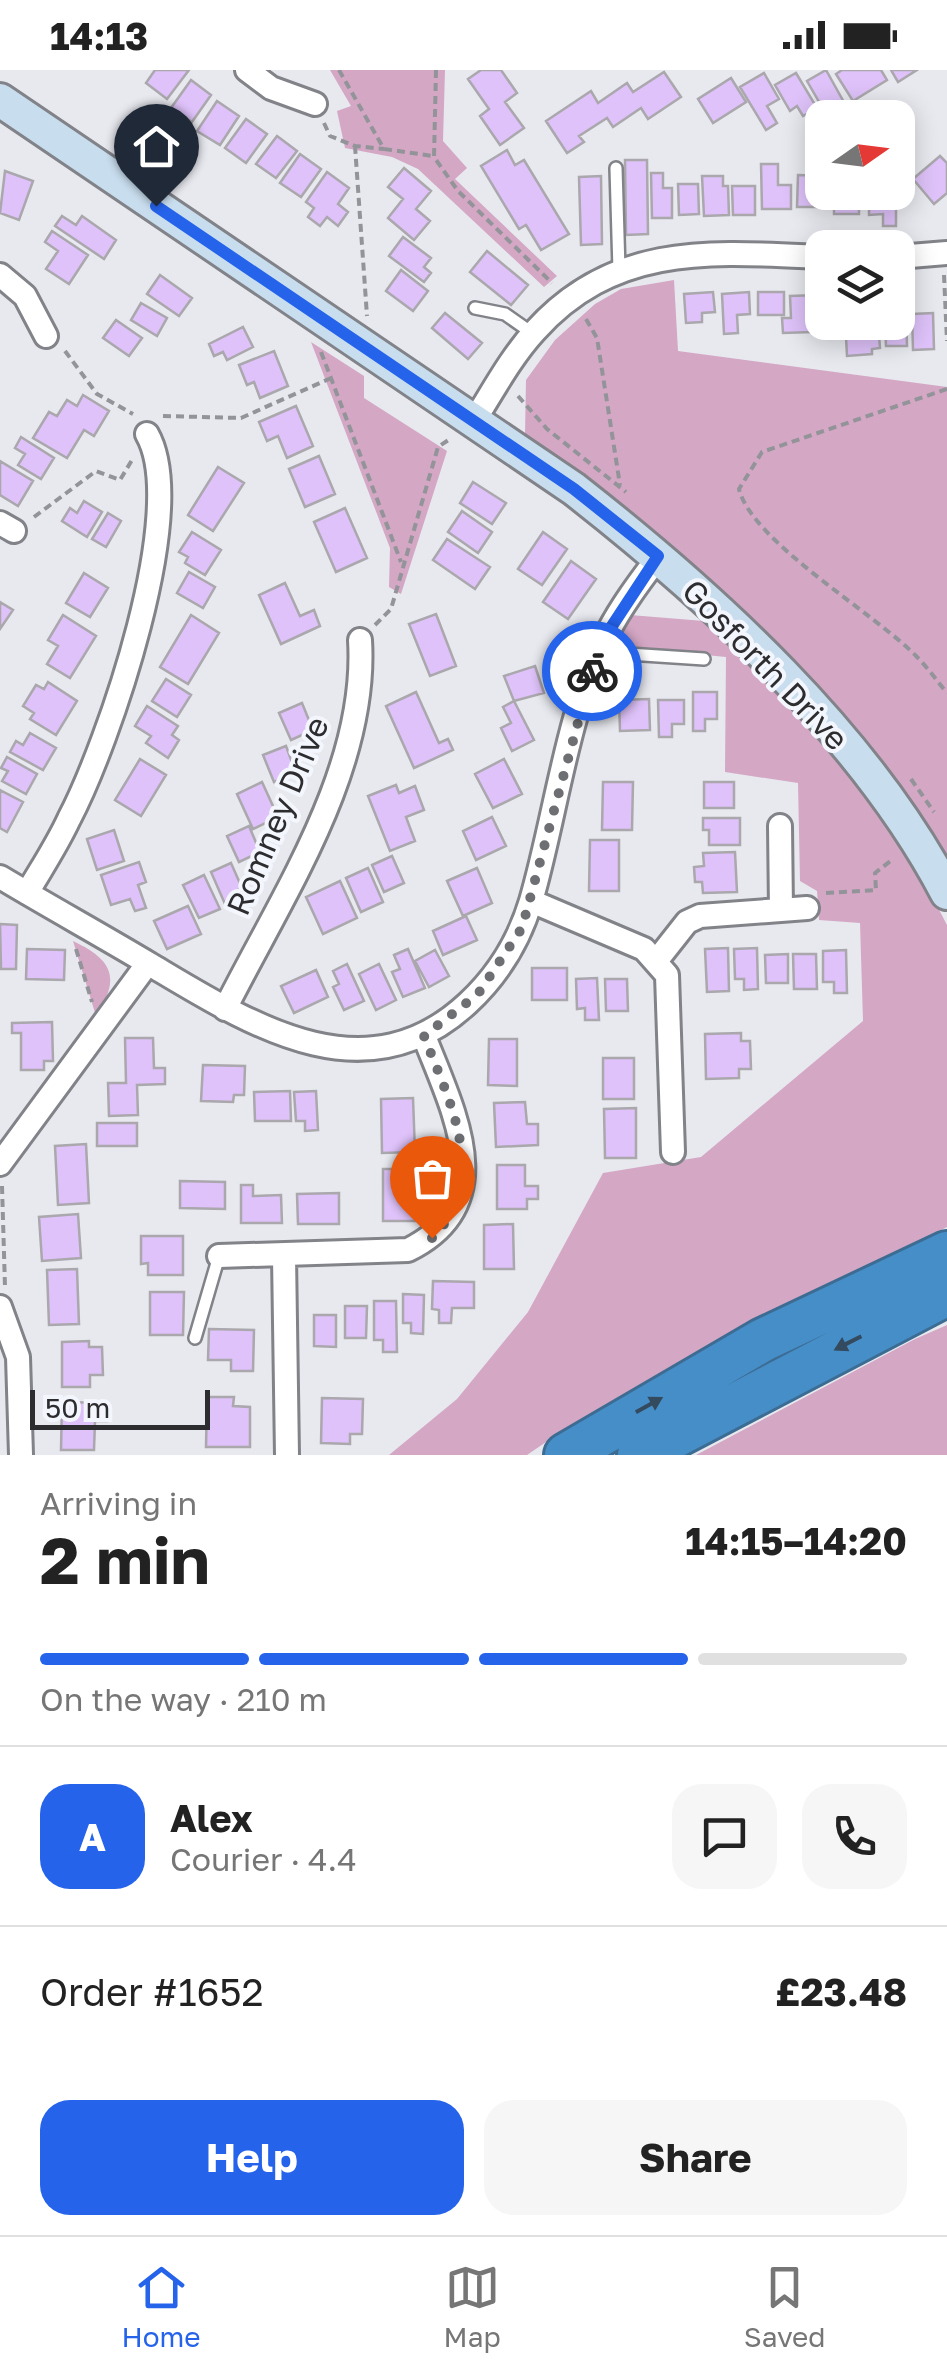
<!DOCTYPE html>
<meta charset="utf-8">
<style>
:root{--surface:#fff;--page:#f6f6f6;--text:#222;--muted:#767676;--line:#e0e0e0;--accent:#2563eb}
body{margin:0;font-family:"Golos Text",sans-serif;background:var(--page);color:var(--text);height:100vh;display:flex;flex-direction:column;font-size:38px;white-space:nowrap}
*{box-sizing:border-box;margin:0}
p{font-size:32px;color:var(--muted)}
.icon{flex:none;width:55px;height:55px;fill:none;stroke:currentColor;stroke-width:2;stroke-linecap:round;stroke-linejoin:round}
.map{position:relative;height:1385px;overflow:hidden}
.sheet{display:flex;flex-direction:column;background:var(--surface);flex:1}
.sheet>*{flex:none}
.needle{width:65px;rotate:76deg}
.buttons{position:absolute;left:805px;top:30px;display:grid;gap:20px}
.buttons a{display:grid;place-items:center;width:110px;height:110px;border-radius:20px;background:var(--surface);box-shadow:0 5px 25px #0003;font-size:50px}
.scale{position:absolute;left:30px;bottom:25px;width:180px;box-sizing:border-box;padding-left:10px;border:5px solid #2d2d30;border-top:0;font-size:28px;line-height:35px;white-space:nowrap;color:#2d2d30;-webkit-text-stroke:8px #f4f6fd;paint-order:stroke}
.pin{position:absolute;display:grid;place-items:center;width:85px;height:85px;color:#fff;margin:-102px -42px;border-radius:50% 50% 50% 0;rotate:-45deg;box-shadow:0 0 10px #0007}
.pin .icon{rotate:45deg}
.courier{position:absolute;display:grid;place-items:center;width:100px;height:100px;margin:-50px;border:8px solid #2563eb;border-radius:50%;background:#fff;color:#222;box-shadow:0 2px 12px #0007}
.head em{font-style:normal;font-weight:700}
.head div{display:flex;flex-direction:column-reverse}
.head{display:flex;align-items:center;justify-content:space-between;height:170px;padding:0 40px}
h1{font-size:65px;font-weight:700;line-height:75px}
.bar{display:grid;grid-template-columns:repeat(4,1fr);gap:15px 10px;align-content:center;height:120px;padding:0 40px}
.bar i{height:12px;border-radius:8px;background:var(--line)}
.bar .active{background:var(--accent)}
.bar p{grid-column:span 4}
.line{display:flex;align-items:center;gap:25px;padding:0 40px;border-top:2px solid var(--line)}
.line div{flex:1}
.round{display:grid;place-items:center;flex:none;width:105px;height:105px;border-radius:30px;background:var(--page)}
.button{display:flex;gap:20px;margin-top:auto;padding:20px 40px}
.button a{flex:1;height:115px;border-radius:30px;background:var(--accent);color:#fff;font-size:40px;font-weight:700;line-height:115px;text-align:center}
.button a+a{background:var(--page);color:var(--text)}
.status{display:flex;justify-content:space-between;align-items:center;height:70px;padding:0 50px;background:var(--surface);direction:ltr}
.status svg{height:28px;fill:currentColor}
.tabs{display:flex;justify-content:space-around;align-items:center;height:140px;border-top:2px solid var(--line);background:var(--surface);font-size:28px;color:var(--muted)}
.tabs a{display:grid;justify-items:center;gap:5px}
.tabs .active{color:var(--accent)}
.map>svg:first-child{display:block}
</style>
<div class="status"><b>14:13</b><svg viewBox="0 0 49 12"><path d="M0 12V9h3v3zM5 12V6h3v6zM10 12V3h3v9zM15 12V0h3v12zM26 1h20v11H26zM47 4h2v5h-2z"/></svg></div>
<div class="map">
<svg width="947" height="1385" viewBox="0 0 947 1385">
<rect width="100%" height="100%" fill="#e7e9ef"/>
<!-- green -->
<path fill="#d4a7c4" d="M330,0H445L443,71L467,98L455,109L557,206L544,217L418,99L392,87L345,78L337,41L351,36Z
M674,210L678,281L947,317V796L616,433L525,365L526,310L555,270L595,234L621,219Z
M311,272L364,306V328L447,381L401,524L389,517L390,478Z
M630,545L704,551L806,651L867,722L922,807L947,855V1157L709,1279L571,1355L527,1385H389L457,1329L528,1242L603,1103L701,1087L863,951L860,853L819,850L817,821L800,811L798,713L725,702L726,587L613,576Z
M73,871C113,890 121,908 96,946Z
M947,1255V1385H696L915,1269Z"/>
<!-- building -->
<path fill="#dec2f9" stroke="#aaa7ad" stroke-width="2.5" d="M155,0H189L167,29L146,13Z
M481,0H501L517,23L505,32L524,58L500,75L480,46L489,39L468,9Z
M826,0L846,36L836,41L831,32L822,37L807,11Z
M842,0H881L887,10L853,31L836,4Z
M891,0H917L898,12Z
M664,2L681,27L648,49L641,38L613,57L607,48L579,66L584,72L567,83L546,51L591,21L598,33L627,13L633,22Z
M764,3L779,29L767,36L777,53L766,60L740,17Z
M796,3L817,38L803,46L797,36L790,41L775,15Z
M731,8L746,32L713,53L698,29Z
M191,10L211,25L192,52L171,38Z
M217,31L239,46L220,75L197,61Z
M246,49L267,64L246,93L225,78Z
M277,66L297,81L276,108L256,94Z
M507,80L515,95L524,90L569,164L541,180L526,155L519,159L481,96Z
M300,84L321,99L301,127L280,113Z
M940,86L947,93V123L934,134L913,109Z
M625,90H647L648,164L626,165Z
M761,94H778V115H791V139H762Z
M404,98L431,121L416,139L430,151L414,170L388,148L403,129L388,117Z
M5,101L33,111L19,150L0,143Z
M327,102L349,118L338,134L348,142L338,156L327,147L320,156L308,147L314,138L306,132Z
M651,103H663V118H672V148H652Z
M798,105L822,106L825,137H797Z
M601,106L602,174L581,175L579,107Z
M702,106H723V116H728L729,145L704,146Z
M678,114H698L699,144L679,145Z
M732,116H755V145H733Z
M834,122L859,124V144H834Z
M869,122L896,124V156H883V144L869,145Z
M62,146L76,155L82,146L116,170L104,189L55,156Z
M52,161L88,185L69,214L46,199L58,181L45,172Z
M403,167L431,188L424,197L431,203L424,212L389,186Z
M487,181L528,215L511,235L470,202Z
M401,200L428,221L413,241L386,221Z
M160,205L192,228L179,246L147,224Z
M713,222L715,242L702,243V252L686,253L684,224Z
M749,222L750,244L737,245L738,263L724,264L722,224Z
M758,222H784V245H758Z
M819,225L820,247H812V262L783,263L782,248H791L790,226Z
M141,233L167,248L157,266L131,250Z
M898,240H906L907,276H886L885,252H898Z
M445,243L482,273L468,289L432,258Z
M933,243L934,279L913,280L912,244Z
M116,250L142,268L129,286L103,268Z
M829,252H848V262L829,263Z
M858,252H878L880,278L872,279V284L847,286L846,267H859Z
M243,257L253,277L227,290L223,282L214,286L209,274Z
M274,281L288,316L260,328L254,312L247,315L239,295Z
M83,325L109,341L94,366L84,360L67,388L33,368L49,342L57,346L67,330L77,336Z
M296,336L313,376L287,388L278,366L267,371L259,352Z
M21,367L54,388L41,409L18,395L25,384L15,378Z
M319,386L335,424L305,437L289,399Z
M0,391L33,411L18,436L0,425Z
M218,397L244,413L213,461L188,445Z
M473,412L506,433L492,454L460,433Z
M84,431L102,442L87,467L62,451L70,438L77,443Z
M345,438L367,488L336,502L314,452Z
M462,441L492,462L478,483L448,462Z
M108,443L121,451L106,477L92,469Z
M192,462L221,480L205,505L185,493L188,487L179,482Z
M543,462L567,479L542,515L518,499Z
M447,469L490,497L475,519L433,490Z
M571,491L596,509L568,549L543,532Z
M189,502L215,517L203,538L177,523Z
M84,503L108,518L90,547L66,533Z
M285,513L300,546L314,540L320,556L281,574L259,525Z
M0,532L13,540L0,559Z
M436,544L456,596L430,606L409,554Z
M63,545L96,566L70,608L47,594L58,576L48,570Z
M191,545L219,563L188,614L160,597Z
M535,596L544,623L514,631L504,606Z
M166,609L191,625L177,647L152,631Z
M48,612L77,631L56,665L30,649L34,643L23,636L36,615L44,619Z
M416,622L439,673L448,669L453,680L414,698L386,636Z
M693,622H717V649H705V661H693Z
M649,629L650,660L620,661L619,630Z
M658,630H684V654H672V667H659Z
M514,631L534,670L512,681L501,658L511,653L503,637Z
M302,633L313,660L291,670L279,643Z
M147,636L178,656L172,665L179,670L168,688L146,673L151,666L135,656Z
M30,663L56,678L43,700L10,682L16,671L23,675Z
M286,676L296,703L274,712L263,685Z
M7,687L37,704L26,724L2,711L8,701L1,698Z
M140,689L166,705L141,746L115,730Z
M504,689L522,724L493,738L475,704Z
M262,712L278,747L253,759L237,724Z
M603,712H633L632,760H602Z
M704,712H734V738H704Z
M396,715L399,723L415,716L424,740L406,747L415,771L390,781L368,726Z
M0,720L23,732L7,762L0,758Z
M492,747L506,776L476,790L463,761Z
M703,748H740V775H709V760H703Z
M249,756L260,782L239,792L227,766Z
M114,760L124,791L97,800L87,769Z
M590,770H619V821H589Z
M735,782L737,822L703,823L702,812H695L694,797L704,796L703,783Z
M392,786L404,813L384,822L372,795Z
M139,792L146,812L138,815L146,838L135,841L130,829L111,835L101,805Z
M231,793L242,818L232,823L235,829L225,834L211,802Z
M368,798L383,832L361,842L346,808Z
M477,798L492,833L463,846L447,811Z
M204,805L220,839L199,848L183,815Z
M340,811L357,848L323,864L306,827Z
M188,836L201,864L167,879L154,851Z
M466,846L477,870L443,885L433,861Z
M0,854L17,855L16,899H1Z
M728,878L729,921L707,922L705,879Z
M757,878L758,919L744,920V909H735L734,879Z
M27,879L65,880L64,910L26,909Z
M408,879L425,918L403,927L392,902L400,899L394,885Z
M435,880L449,906L429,917L415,891Z
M846,880L847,923H834V912H823V881Z
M788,884V913H766L765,885Z
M793,884H816L817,919H794Z
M347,894L364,931L344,940L333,917L339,914L333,901Z
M379,894L396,930L376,940L359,904Z
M532,898H567V930H532Z
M316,900L328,927L294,943L281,916Z
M597,908L599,950H585V938L577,939L576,909Z
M605,909H627L628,941H606Z
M52,952L53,991H44V1000H21V963H12V953Z
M741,963V971H750L751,999H739V1008L706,1009L705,964Z
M125,968H153L154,998H165V1014L137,1015L138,1045L109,1046L108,1013H126Z
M489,969H517V1016L488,1015Z
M603,988H634V1029H603Z
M203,995L245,996L244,1025H234L233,1032L201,1031Z
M290,1021L291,1051H255L254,1022Z
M316,1021L318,1060L305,1061V1051H296L294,1022Z
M413,1028L415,1082L382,1083L381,1029Z
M525,1032L527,1054H538V1075L496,1077L494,1033Z
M636,1038V1088H605L604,1039Z
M97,1053H137V1076H97Z
M86,1074L89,1133L58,1135L55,1076Z
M497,1095H525V1116H538V1129H527V1139H497Z
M383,1099H415V1151H383Z
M180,1111L225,1112V1139L180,1138Z
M241,1115H253V1126L281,1125L282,1153H241Z
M339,1123V1154H298L297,1124Z
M78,1144L81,1188L42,1191L39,1147Z
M513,1154L514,1199H484V1155Z
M141,1166H183V1205H148V1193L141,1194Z
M77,1199L79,1254L49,1255L47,1200Z
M433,1211L474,1212V1238H452L451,1253H439V1240L432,1239Z
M150,1222H184L183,1265H150Z
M403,1224L424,1225L423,1264L411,1263V1253H403Z
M374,1231H396L397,1282H383V1270H374Z
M345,1236H367L366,1268H345Z
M314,1245H336V1277L314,1276Z
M209,1259L254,1260L253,1301H231V1290H208Z
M89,1271V1277H102L103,1305H90V1317H62V1272Z
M207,1327H234L233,1336L250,1337V1377H206Z
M322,1328L363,1329L362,1364H350V1374L321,1373Z
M62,1332L108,1333L107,1351H95L94,1380H61Z"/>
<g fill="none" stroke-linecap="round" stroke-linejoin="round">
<!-- lane casing -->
<g stroke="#818389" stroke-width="16">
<path id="lane" d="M616,98L619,200
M475,238L505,244L532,263
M598,582L704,589
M195,1268L219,1186"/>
</g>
<!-- street casing -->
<g stroke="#818389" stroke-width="28">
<path id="street" d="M247,0L271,18L315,34
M898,187L947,183
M0,205L25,226L46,266
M474,351C493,321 511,287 535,261C615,172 713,182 822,187
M0,453L14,461
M780,756L781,840
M0,807C50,837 101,865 151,895C250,954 365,1029 468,933C498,905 519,871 531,831C556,746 567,640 608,562C622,535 641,510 659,486
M27,823C41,799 57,775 69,749C108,675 190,439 147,364
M531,831L644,879L667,905L673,1082
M657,890L687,852L700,846L807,838
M225,939C281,827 368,700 360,570
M0,1094L148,893
M219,1186L408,1180C503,1133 453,1041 424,966
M284,1186L287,1385
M0,1237L18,1287L21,1385"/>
</g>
<!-- secondary casing -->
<g stroke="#818389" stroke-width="38">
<path id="secondary" d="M0,30L574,419C712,527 865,666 947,823"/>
</g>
<!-- highway casing -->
<g stroke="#3d6c93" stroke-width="48">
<path id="highway" d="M566,1385L763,1270L947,1183
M639,1385L947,1224"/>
</g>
<!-- path -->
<path stroke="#939499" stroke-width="4" stroke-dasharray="8 5" stroke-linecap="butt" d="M339,0L384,79L433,86
M436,0L434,87L458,121L552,213
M324,53L330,66L355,76L384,79
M355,76L367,246
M944,205L947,271
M586,249L597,268L620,415
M65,281L97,324L133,344
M321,282L401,492
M947,319L762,382L739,419C752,472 876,544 917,587C928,598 937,611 947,623
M518,326L547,359L626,422
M163,346L241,348L331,308
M34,447L96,401L120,410L132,390
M375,555L391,539L438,377L450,369
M911,709L934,742
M826,823L876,820L875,803L893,789
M76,879L92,932
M2,1116L5,1217"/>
<!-- lane -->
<use href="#lane" stroke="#fff" stroke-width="11"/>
<!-- street -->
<use href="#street" stroke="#fff" stroke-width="22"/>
<!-- secondary -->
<use href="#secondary" stroke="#c8ddee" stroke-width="32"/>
<!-- highway -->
<use href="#highway" stroke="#468ec8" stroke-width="42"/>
</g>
<!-- one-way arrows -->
<defs><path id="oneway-solid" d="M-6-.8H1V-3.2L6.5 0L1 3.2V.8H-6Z" transform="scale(2.5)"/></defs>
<g fill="#344a5e">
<use href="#oneway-solid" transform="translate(848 1273) rotate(153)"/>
<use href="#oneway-solid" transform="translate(649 1335) rotate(-29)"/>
</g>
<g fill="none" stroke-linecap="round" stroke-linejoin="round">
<!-- done -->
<path stroke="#6e6f73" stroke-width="10" stroke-dasharray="0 18" d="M432,1168C491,1110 450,1033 424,966L478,924L522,858L592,601"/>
<!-- route -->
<path stroke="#2563eb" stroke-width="12" d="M156,136L574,419L658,486L608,562L592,601"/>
</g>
<g text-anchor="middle" stroke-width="8" stroke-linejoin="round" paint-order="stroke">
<!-- street labels -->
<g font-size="32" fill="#2d2d30" stroke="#f4f6fd">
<text transform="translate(765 595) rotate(46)" y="11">Gosforth Drive</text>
<text transform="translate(278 746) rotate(-67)" y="11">Romney Drive</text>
</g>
</g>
</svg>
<div class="buttons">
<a><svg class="needle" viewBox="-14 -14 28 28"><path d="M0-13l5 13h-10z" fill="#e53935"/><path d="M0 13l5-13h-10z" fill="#767676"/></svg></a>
<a><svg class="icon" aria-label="layers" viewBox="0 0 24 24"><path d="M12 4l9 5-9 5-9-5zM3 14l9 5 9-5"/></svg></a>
</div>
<div class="scale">50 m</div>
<div class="pin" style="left:432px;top:1168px;background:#ea580c"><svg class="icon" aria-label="bag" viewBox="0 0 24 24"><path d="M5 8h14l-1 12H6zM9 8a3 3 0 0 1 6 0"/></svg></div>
<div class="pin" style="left:156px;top:136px;background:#1f2937"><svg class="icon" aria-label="home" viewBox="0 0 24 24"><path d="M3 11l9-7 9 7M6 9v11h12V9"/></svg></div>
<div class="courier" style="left:592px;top:601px"><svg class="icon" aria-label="bike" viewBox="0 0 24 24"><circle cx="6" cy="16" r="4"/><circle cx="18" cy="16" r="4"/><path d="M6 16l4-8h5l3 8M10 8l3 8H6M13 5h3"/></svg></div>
</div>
<section class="sheet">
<div class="head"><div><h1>2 min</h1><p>Arriving in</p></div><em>14:15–14:20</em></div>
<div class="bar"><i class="active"></i><i class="active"></i><i class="active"></i><i></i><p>On the way · 210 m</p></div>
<div class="line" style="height:180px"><b class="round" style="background:var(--accent);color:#fff">A</b><div><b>Alex</b><p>Courier · 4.4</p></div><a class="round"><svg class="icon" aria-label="chat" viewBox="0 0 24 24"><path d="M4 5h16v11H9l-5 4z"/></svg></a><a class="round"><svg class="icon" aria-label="phone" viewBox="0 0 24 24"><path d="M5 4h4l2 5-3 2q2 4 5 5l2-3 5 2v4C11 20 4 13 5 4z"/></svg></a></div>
<div class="line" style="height:130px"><div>Order #1652</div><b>£23.48</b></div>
<div class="button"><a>Help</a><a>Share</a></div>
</section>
<nav class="tabs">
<a class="active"><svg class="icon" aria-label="home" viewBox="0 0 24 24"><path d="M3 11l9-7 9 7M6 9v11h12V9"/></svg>Home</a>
<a><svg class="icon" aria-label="map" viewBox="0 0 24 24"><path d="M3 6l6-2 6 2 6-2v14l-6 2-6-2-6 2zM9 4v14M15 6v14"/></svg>Map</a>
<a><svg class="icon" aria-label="saved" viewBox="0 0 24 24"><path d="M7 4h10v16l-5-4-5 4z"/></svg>Saved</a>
</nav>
